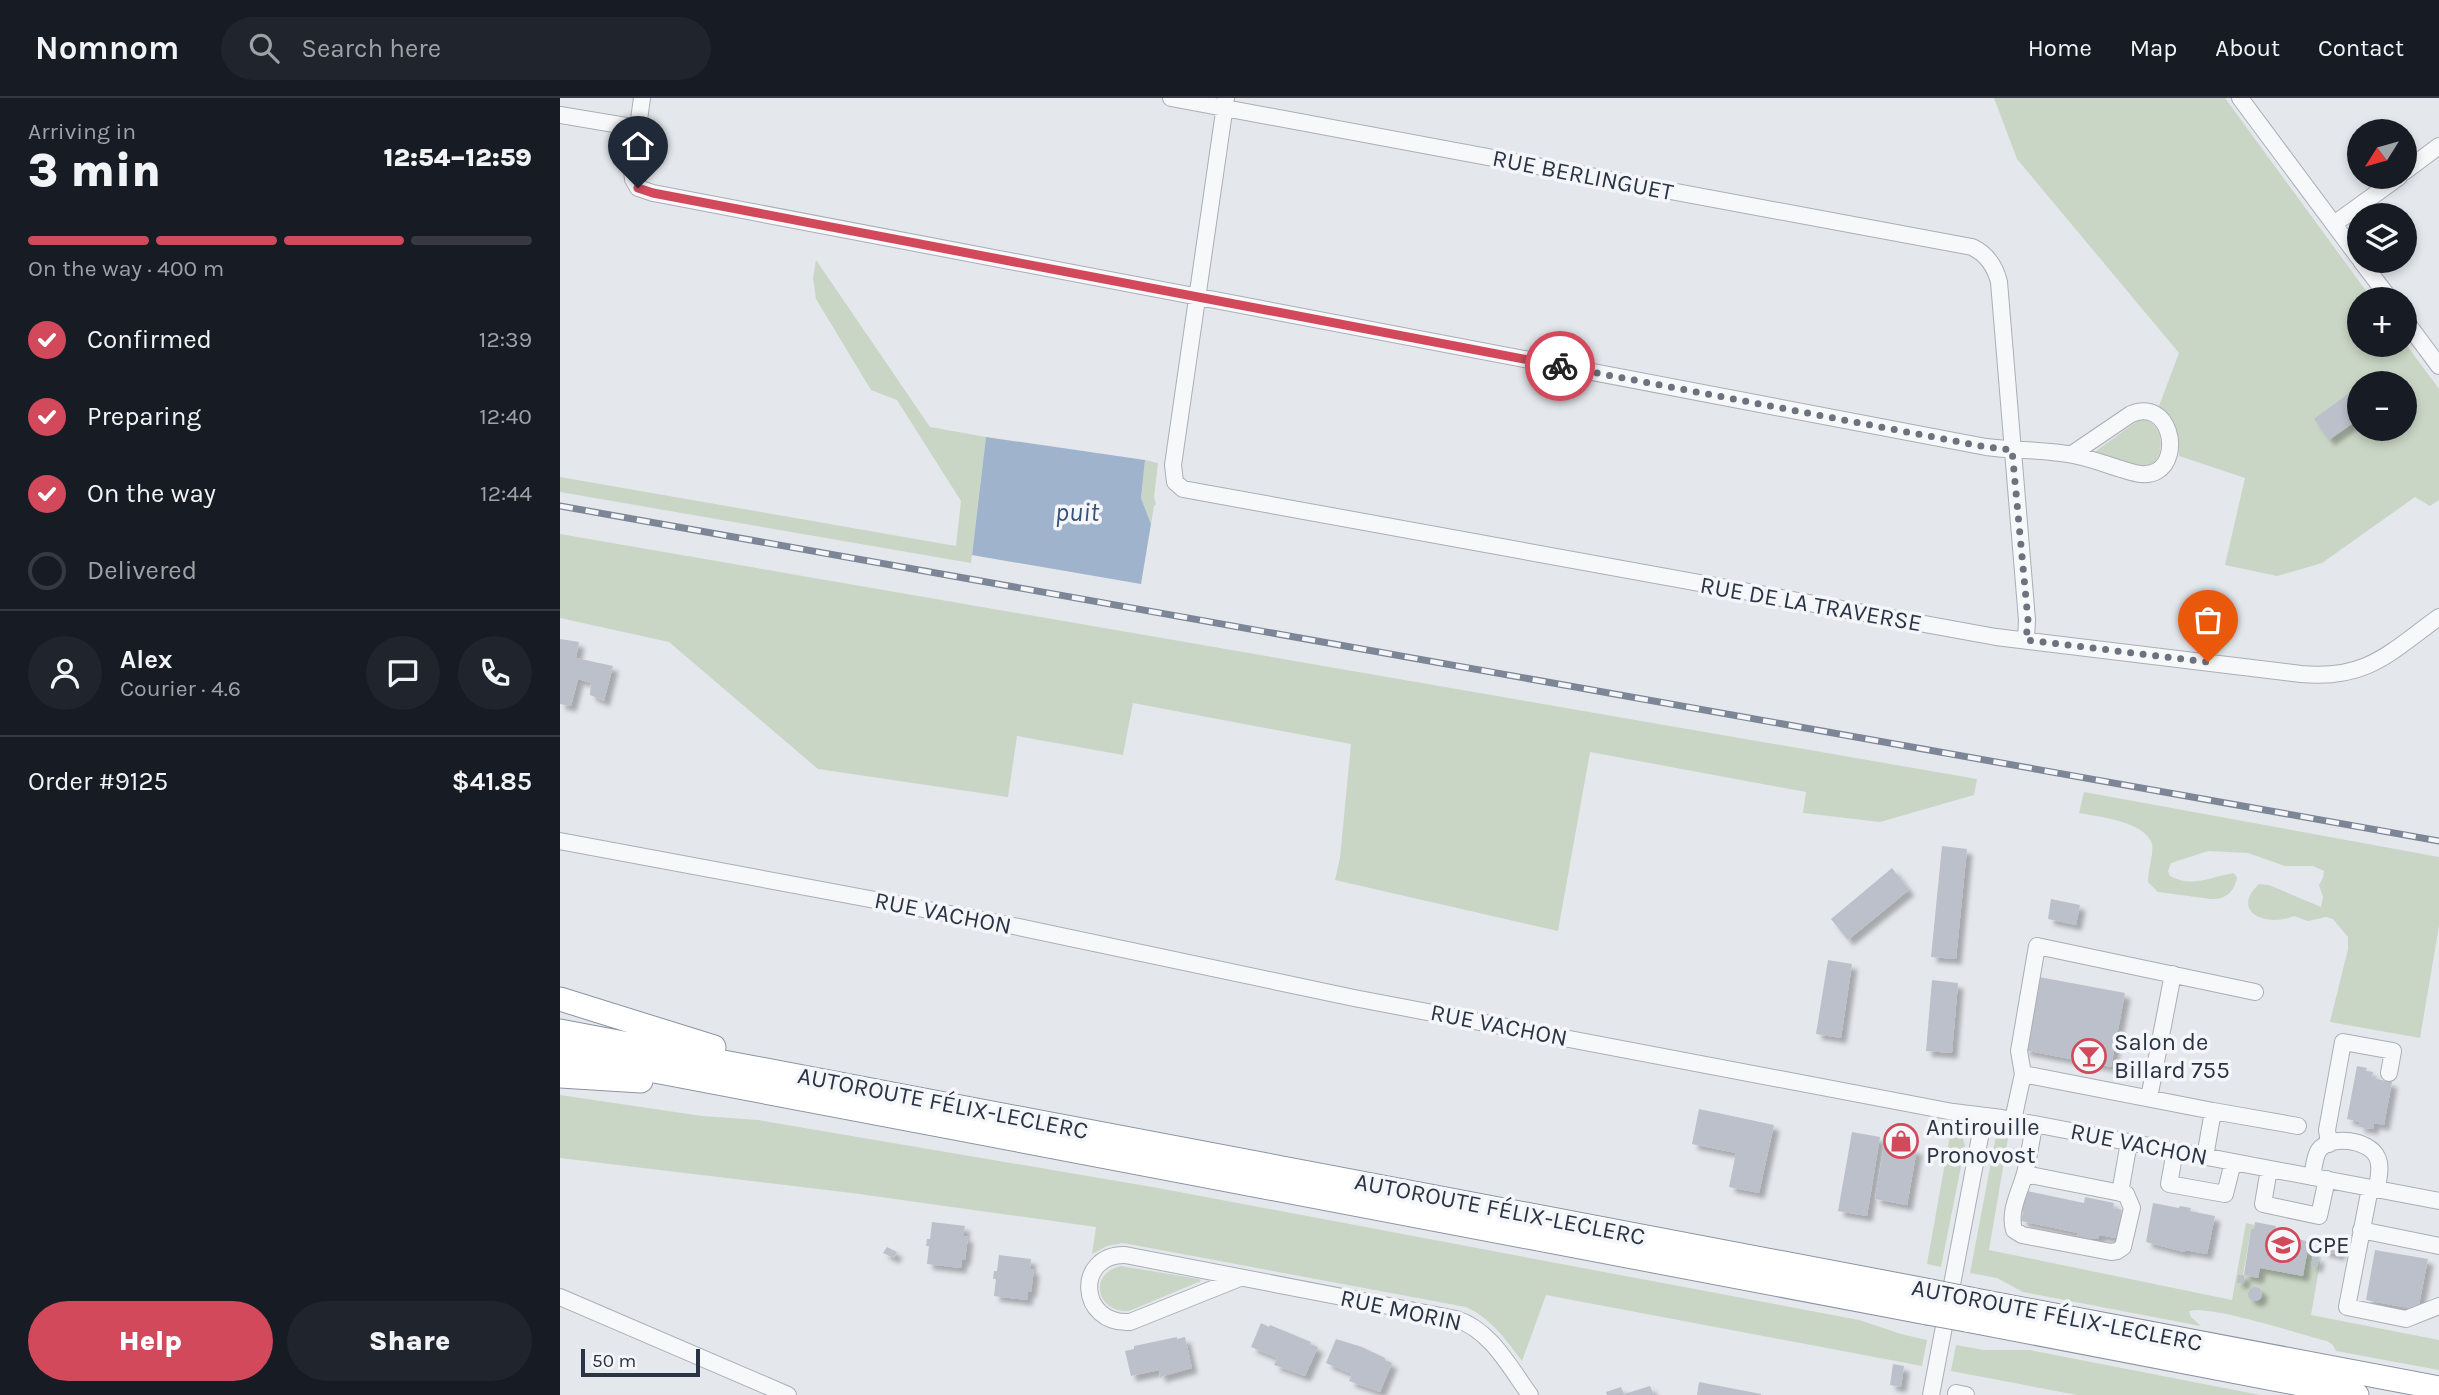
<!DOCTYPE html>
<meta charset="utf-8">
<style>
:root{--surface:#171b24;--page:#20242c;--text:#f1f3f6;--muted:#9ea1a6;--line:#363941;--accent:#d1495b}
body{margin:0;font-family:Karla,sans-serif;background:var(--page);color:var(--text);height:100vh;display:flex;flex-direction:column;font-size:26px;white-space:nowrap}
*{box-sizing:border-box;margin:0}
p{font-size:23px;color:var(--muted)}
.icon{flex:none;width:38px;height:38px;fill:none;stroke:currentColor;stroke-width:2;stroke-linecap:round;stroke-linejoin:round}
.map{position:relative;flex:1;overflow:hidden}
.details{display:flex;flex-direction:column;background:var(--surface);width:560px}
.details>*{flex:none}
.needle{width:46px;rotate:233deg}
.controls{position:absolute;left:1787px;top:21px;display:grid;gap:14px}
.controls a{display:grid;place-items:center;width:70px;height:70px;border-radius:50%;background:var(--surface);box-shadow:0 4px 10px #0003;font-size:35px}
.scale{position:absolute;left:21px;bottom:18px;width:119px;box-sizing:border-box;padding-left:7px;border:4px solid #2b3445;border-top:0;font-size:19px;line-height:24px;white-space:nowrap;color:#2b3445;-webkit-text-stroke:5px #f4f6f9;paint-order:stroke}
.pin{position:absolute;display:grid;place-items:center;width:60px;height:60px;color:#fff;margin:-72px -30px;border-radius:50% 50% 50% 0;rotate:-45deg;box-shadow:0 0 7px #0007}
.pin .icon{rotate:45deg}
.courier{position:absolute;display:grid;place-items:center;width:70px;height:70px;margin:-35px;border:5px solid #d1495b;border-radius:50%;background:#fff;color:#222;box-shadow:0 2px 9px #0007}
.headline em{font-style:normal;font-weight:800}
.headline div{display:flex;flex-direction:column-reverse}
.headline{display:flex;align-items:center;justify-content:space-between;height:119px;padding:0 28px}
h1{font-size:46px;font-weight:800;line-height:52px}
.bar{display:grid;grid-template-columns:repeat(4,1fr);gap:10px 7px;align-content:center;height:84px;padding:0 28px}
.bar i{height:9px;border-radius:5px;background:var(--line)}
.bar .selected{background:var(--accent)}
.bar p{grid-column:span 4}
.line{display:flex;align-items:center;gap:18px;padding:0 28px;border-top:2px solid var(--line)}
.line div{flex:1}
.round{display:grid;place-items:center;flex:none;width:74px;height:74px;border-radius:37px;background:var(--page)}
ol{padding:0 28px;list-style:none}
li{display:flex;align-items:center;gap:21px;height:77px}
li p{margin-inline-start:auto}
li .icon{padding:7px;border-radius:50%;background:var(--accent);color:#fff;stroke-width:4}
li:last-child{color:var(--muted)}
li i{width:38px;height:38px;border:4px solid var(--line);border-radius:50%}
.button{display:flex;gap:14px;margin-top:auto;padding:14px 28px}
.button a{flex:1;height:80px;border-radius:42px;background:var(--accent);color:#fff;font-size:28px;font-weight:800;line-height:80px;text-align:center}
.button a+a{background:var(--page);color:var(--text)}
header{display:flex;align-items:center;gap:42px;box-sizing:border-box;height:98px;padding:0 35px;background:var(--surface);border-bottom:2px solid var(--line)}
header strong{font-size:33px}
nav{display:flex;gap:38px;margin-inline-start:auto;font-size:24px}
.search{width:490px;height:63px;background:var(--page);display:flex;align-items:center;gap:18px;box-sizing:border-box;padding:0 24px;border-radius:38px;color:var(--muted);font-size:26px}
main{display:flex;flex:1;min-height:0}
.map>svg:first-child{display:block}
</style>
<header>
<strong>Nomnom</strong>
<div class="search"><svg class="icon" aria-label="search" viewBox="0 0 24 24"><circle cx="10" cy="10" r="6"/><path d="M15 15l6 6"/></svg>Search here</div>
<nav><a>Home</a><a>Map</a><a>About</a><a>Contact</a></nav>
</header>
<main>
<section class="details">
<div class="headline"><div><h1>3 min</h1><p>Arriving in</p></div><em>12:54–12:59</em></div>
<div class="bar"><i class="selected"></i><i class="selected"></i><i class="selected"></i><i></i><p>On the way · 400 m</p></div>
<ol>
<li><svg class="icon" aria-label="check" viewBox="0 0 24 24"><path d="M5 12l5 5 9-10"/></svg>Confirmed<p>12:39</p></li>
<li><svg class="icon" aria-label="check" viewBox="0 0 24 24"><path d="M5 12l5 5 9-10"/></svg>Preparing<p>12:40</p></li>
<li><svg class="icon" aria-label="check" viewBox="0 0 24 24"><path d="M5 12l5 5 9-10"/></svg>On the way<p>12:44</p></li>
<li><i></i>Delivered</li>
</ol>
<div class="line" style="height:126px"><a class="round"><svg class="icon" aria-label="person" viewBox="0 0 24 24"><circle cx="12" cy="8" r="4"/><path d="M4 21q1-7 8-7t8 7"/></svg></a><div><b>Alex</b><p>Courier · 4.6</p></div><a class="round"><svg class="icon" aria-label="chat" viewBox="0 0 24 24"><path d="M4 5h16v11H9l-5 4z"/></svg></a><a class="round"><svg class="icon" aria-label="phone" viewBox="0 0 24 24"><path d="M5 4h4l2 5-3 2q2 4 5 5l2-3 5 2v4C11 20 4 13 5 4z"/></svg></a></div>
<div class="line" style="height:91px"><div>Order #9125</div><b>$41.85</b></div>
<div class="button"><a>Help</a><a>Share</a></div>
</section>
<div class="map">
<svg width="1879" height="1297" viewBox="0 0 1879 1297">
<defs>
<filter id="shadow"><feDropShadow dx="5.5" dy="5.5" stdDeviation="2" flood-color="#0004"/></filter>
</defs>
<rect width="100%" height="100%" fill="#e4e7ec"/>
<!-- green -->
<path fill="#c9d6c5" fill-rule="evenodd" d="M1434,0H1665L1812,201H1799V247H1844L1845,245L1879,291V402L1870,408L1855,399L1762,465L1717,478L1665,467L1685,380L1619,358C1619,340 1615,319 1599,308L1619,255L1457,61ZM1799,285H1844V331H1799Z
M256,162L370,329L426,339L411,465L0,394V379L396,448L401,403L337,302L311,292L256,201L253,180Z
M1580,321C1602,322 1607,352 1593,366L1584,369L1535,356L1536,353Z
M585,362L598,365L594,399L596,406L594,408L591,426L581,400Z
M0,436L1417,681L1414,697L1320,724L1243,715L1246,694L1030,654L998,833L775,782L780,760L791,646L573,605L563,657L457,638L448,699L258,671L109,544L0,520Z
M1524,694L1879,759V828L1860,940L1770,924L1788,851V839L1773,821L1766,819L1748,823L1734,818C1705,830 1670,813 1699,786L1709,787L1761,809L1763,799L1759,787L1763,780L1764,773L1753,768H1725L1688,755L1648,753L1611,765L1608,773L1610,778C1632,790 1651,779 1673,775L1677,779C1675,793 1666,802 1651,801L1598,794L1588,784C1588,772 1594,755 1592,746C1585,723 1539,719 1519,715Z
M0,997L142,1018L198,1022L598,1090L1299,1222L1341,1236L1367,1242L1362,1268L986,1197L962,1263C946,1242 931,1220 906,1209L563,1145L547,1148L532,1156L536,1129L292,1095L0,1060Z
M1391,1031L1401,1034L1405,1048L1381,1169L1367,1166Z
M1436,1038L1448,1040L1429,1152L1672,1202L1686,1125L1694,1127V1131H1691L1683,1177L1698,1180L1700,1170L1742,1178L1747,1157L1761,1159L1751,1217L1879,1242V1272L1776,1253L1773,1247L1767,1243C1739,1236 1652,1207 1629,1213L1631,1219L1641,1228L1463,1194L1437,1180L1410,1175Z
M561,1168L639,1181L641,1183L569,1213C536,1215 528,1175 561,1168Z
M1396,1247L1424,1252H1470L1700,1297H1517L1391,1273Z"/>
<!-- water -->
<path fill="#9fb4cc" d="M426,339L585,362L581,400L591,426L581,486L412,457Z"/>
<!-- building -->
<path fill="#bbc0ca" filter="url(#shadow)" d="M1796,290L1799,294V321L1769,342L1754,321Z
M0,541L19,544L16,560L53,568L44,603L30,597L31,585L18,581L11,608L0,606Z
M1382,748L1407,751L1396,861L1371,859Z
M1332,770L1349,792L1288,842L1271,821Z
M1491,801L1520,807L1516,827L1488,821Z
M1268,862L1292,866L1281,940L1256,936Z
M1479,879L1565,895L1551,969L1464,952Z
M1372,882L1398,885L1392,955L1366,953Z
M1797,968L1807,970L1806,973L1813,974L1812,980L1832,984L1824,1027L1814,1025L1813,1031L1799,1029L1800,1024L1787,1021Z
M1139,1011L1214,1027L1199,1095L1169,1089L1176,1055L1132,1046Z
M1292,1034L1320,1039L1307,1118L1278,1113Z
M1324,1046L1357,1051L1347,1107L1315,1101Z
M1467,1093L1524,1105L1525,1099L1554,1105L1553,1110L1562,1112L1556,1140L1539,1137L1538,1141L1532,1140L1531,1145L1516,1142L1518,1135L1461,1123L1463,1114L1459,1113L1462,1100L1465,1101Z
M1593,1105L1619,1110L1620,1108L1631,1110L1630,1113L1655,1118L1647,1156L1625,1152L1624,1154L1586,1144Z
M372,1124L405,1128L403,1138L408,1139L405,1162H402L401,1170L367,1166L369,1148H366L367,1141H370Z
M1695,1124L1716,1128L1715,1134L1749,1144L1743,1178L1700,1170L1698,1180L1684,1177V1185H1677L1678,1177H1684L1691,1131H1694Z
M1765,1140L1782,1144L1779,1157L1763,1153Z
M327,1149L337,1154L334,1160L323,1155Z
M1815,1152L1868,1161L1858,1212L1806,1202Z
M439,1157L471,1161L470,1171L474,1172L471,1194H468L467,1202L434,1198L436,1181H433L434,1173H437Z
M1753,1158L1759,1159L1757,1169L1751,1168Z
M1688 1196a7 7 0 1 1 14 0a7 7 0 1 1-14 0Z
M701,1225L709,1229L710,1227L751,1244L750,1246L758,1249L745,1278L714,1267L717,1260L691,1249Z
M617,1239V1241L625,1239L632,1270L600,1279L599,1272L571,1278L565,1253L574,1251V1248Z
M776,1241L802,1249L825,1260V1262L832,1265L820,1294L789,1283L792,1276L766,1265Z
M1333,1266L1344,1268L1341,1289L1330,1287Z
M1139,1284L1201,1296V1297H1137Z
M1090,1288L1094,1297H1047L1046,1294L1061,1289L1064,1296Z"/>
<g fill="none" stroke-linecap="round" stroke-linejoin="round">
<!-- minor casing -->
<g stroke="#a9aeb7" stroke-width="18">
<path id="minor" d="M82,0L72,72L73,81L78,90L93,95L1426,349C1455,353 1485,351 1513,357C1529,360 1545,366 1561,371C1572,374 1585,380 1597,373C1622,359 1610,300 1571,316L1512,356
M611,0L1412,149C1427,156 1435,168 1439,184L1467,522L1466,542
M666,0L613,367L615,384L623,391L1436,539L1741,576C1807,582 1829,555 1879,519
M1680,0L1799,160
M0,17L78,30
M1844,74L1879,48
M1774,126L1839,79
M1801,163L1830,201
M1844,221L1879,268
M0,743L449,827L794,900L1393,1014L1442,1020L1879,1103
M1463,976L1459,953L1477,848L1695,894
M1589,1000L1613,876
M1653,1013L1738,1028
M1453,1022L1463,976L1653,1013L1645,1059
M1769,1046L1767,1032L1783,944L1833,953L1829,975
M1615,1053L1609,1086L1665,1096L1673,1064
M1709,1071L1703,1106L1759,1118L1767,1081
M1465,1076L1566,1096L1572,1110L1563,1149L1557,1153L1551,1154L1462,1137L1454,1132C1448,1111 1462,1091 1466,1071C1469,1056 1472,1041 1474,1026
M1752,1079C1754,1071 1754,1059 1759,1052C1771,1036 1809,1042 1817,1059C1822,1068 1818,1081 1817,1091
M1810,1090L1787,1209L1846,1221L1879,1208
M1560,1095L1569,1044
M1801,1132L1879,1148
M680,1180L570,1224C518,1227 515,1156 565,1157L896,1221C931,1232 950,1270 970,1297
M0,1199L228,1297
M1396,1295L1406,1297
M1371,1297L1424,1018"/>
</g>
<!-- highway casing -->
<g stroke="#8b94a3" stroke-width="25">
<path id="highway" d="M0,901L154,949
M0,933L1371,1193
M0,955L1367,1215
M0,978L81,983
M1410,1201L1879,1290
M1406,1222L1797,1297"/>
</g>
<!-- minor -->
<use href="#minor" stroke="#f7f8fa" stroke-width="16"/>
<!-- highway -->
<use href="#highway" stroke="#fff" stroke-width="23"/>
<!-- rail casing -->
<g stroke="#7d8696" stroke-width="7">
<path id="rail" d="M0,408L1879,743"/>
</g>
<!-- rail -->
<use href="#rail" stroke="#f4f6f9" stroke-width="4.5" stroke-dasharray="13" stroke-linecap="butt"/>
<!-- highway-bridge casing -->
<g stroke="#8b94a3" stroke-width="25" stroke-linecap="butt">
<path id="highway-bridge" d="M1371,1193L1410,1201
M1367,1215L1406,1222"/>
</g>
<!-- highway-bridge -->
<use href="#highway-bridge" stroke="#fff" stroke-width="23"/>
</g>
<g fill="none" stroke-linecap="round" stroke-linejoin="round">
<!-- done -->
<path stroke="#6c737f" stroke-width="7" stroke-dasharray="0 12.6" d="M1000,268L1426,349L1452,352L1468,522L1466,542L1648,564"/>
<!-- route -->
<path stroke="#d1495b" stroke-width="9" d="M78,90L93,95L1000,268"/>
</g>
<!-- icons -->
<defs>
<g id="bar-ring" transform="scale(1.75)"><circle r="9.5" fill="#f4f6f9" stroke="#d1495b" stroke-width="1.5"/><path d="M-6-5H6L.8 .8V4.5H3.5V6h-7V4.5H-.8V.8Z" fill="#d1495b"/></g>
<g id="shop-ring" transform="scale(1.75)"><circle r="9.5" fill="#f4f6f9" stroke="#d1495b" stroke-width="1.5"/><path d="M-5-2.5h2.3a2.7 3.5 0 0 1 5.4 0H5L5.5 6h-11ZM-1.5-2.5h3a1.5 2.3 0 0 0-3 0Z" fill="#d1495b"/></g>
<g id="school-ring" transform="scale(1.75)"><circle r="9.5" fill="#f4f6f9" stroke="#d1495b" stroke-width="1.5"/><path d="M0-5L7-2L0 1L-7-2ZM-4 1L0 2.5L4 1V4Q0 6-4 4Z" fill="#d1495b"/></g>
</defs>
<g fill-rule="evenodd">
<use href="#bar-ring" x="1529" y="958"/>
<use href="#shop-ring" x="1341" y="1043"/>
<use href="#school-ring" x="1723" y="1147"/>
</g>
<g text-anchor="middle" stroke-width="7" stroke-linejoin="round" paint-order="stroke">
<!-- street labels -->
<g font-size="24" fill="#2b3445" stroke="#f4f6f9">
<text transform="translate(1023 77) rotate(11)" y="8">RUE BERLINGUET</text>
<text transform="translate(1251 506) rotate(10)" y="8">RUE DE LA TRAVERSE</text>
<text transform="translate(383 815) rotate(11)" y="8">RUE VACHON</text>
<text transform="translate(939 927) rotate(11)" y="8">RUE VACHON</text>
<text transform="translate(383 1005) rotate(11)" y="8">AUTOROUTE FÉLIX-LECLERC</text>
<text transform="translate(1579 1046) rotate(11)" y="8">RUE VACHON</text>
<text transform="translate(940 1111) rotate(11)" y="8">AUTOROUTE FÉLIX-LECLERC</text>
<text transform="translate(841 1212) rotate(12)" y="8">RUE MORIN</text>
<text transform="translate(1497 1217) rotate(11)" y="8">AUTOROUTE FÉLIX-LECLERC</text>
</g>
<!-- poi labels -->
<g font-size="24" fill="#2b3445" stroke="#f4f6f9" text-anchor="start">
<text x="1554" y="952">Salon de<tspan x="1554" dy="28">Billard 755</tspan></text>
<text x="1366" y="1037">Antirouille<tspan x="1366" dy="28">Pronovost</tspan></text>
<text x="1748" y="1155">CPE</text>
</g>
<!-- water labels -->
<g font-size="26" font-style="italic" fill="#34527a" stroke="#f4f6f9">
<text x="517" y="423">puit</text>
</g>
</g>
</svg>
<div class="controls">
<a><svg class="needle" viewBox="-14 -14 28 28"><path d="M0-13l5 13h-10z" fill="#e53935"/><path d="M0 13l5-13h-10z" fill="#9ea1a6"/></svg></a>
<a><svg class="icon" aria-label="layers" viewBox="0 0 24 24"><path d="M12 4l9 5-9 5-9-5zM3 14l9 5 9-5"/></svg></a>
<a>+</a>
<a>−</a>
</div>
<div class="scale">50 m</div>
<div class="pin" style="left:1648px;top:564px;background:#ea580c"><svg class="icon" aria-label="bag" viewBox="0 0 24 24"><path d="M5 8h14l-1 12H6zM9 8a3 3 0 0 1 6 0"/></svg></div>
<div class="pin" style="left:78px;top:90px;background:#1f2937"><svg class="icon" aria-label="home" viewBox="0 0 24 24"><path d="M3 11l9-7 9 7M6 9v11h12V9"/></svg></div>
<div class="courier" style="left:1000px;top:268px"><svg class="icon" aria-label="bike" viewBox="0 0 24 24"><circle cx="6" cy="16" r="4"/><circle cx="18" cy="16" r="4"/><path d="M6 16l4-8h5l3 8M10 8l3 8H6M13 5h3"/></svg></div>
</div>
</main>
